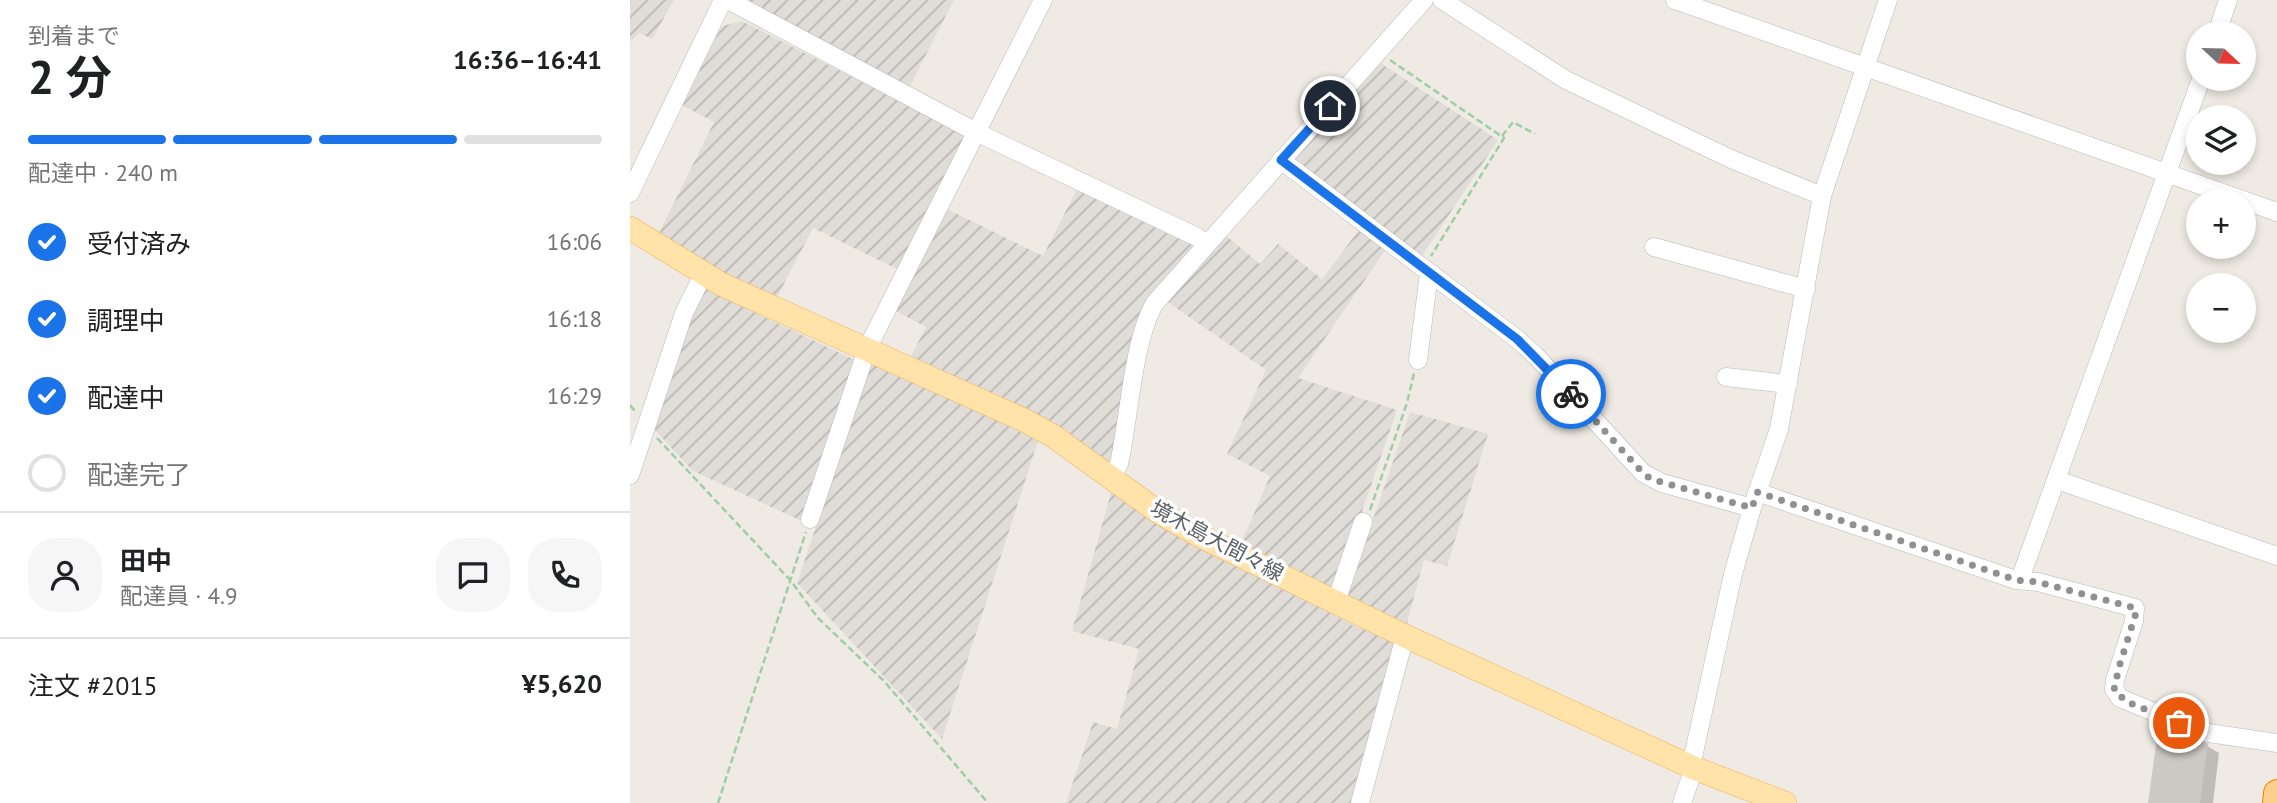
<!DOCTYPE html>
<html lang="ja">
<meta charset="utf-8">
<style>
:root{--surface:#fff;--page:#f6f6f6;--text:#202124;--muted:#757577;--line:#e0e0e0;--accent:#1a73e8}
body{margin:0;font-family:"PT Sans","Noto Sans JP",sans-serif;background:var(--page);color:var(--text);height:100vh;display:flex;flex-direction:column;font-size:26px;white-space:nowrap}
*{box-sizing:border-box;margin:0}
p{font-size:23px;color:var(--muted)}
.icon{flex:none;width:38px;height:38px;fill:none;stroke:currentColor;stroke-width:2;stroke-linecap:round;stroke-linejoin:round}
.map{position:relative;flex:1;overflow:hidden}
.drawer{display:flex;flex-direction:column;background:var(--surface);width:630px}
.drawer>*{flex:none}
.needle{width:46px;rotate:112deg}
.tools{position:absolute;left:1556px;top:21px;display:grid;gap:14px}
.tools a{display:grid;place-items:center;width:70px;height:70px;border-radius:50%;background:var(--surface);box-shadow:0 4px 10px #0003;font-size:35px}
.pin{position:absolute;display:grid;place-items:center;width:60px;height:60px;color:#fff;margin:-30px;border:4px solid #fff;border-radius:50%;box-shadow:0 2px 7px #0007}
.courier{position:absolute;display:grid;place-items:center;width:70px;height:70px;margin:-35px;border:5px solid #1a73e8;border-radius:50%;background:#fff;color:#222;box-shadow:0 2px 9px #0007}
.summary em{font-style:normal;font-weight:700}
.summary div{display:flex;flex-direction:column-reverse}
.summary{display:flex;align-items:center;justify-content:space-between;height:119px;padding:0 28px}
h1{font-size:46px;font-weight:700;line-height:52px}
.bar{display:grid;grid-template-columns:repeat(4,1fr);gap:10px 7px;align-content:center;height:84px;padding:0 28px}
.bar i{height:9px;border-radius:5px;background:var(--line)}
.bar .selected{background:var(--accent)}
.bar p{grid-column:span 4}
.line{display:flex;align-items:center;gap:18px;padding:0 28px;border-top:2px solid var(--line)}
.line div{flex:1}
.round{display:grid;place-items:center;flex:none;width:74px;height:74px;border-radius:28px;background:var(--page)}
ol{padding:0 28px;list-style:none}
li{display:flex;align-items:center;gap:21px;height:77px}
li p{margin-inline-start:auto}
li .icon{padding:7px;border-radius:50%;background:var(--accent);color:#fff;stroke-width:4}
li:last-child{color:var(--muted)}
li i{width:38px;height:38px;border:4px solid var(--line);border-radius:50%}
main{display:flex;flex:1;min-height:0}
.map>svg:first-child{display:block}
</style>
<main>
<section class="drawer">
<div class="summary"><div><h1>2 分</h1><p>到着まで</p></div><em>16:36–16:41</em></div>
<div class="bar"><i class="selected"></i><i class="selected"></i><i class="selected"></i><i></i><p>配達中 · 240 m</p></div>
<ol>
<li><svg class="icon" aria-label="check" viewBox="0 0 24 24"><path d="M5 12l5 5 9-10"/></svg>受付済み<p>16:06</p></li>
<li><svg class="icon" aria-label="check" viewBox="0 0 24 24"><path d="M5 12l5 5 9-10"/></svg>調理中<p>16:18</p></li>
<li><svg class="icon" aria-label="check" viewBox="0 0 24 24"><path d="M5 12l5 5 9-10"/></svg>配達中<p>16:29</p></li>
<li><i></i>配達完了</li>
</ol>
<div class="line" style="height:126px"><a class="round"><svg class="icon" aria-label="person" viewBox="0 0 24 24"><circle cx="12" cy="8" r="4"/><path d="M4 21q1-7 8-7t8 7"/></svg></a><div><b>田中</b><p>配達員 · 4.9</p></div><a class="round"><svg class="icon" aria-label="chat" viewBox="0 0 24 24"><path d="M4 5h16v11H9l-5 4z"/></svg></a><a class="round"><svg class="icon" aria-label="phone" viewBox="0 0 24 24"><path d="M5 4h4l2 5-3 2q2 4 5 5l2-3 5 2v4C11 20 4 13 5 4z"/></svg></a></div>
<div class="line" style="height:91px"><div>注文 #2015</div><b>¥5,620</b></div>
</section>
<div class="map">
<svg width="1647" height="803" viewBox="0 0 1647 803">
<defs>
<pattern id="industrial-furrows" width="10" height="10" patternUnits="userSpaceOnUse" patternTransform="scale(1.75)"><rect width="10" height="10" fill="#e0ddd8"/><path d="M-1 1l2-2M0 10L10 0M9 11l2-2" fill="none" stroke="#b9b7b3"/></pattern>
</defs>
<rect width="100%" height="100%" fill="#efebe4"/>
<!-- industrial -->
<path fill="url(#industrial-furrows)" d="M0,0H44L22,39L9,33L0,42Z
M107,0H324L278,90Z
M112,21L336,135L269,270L183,228L145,301L27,237L84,122L50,104L92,26Z
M749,62L868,140L790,259L659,159Z
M448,187L564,246L516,303L483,462L477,464L436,430L370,397L279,360L296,327L262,309L315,208L413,256Z
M732,226L758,246L668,378L767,410L704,593L610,546L640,476L597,454L636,370L536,301L594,234L630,264L648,244L692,279Z
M71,287L227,361L174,522L63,471L22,427Z
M241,363L358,416L408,441L312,739L167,583Z
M780,412L858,434L817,566L794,560L776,627L716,598Z
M481,493L579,550L723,625L765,643L723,803H436L463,722L487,729L509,649L442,631Z"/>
<!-- shadow -->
<path fill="#0003" d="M1577,746L1589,753L1583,803H1520Z"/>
<!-- building -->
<path fill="#ccc8c3" d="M1528,730L1543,732L1578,744L1570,803H1518Z"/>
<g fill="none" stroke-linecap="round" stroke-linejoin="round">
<!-- minor casing -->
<g stroke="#b5b8bb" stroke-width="19">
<path id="minor" d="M98,0L346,132L567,237L576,244
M812,0L936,80L1101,159L1192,196
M1045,0L1647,212
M1587,33L1598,0
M651,160L887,339L905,355L1013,473L1032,483L1122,508
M0,193L93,0
M1024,247L1176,289
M788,360L798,281L802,274
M1096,377L1158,384
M0,475L54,313L73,275
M481,478L489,464C499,420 503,339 525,303L794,0
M1427,480L1647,556
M1127,492L1386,580L1408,582L1505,608L1504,621L1485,680L1484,689L1490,698L1572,732L1647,743
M180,519L237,349L413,0
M1390,579L1571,79
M706,602L733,522
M730,803L775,636
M1052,803L1064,768L1063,757L1103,574L1122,508L1149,429L1192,196L1258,0"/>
</g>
<!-- major casing -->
<g stroke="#f1af5a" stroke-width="24">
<path id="major" d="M0,228L91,284L396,421L423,436L527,511L572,537L775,636L1064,768L1155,803"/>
</g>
<!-- highway casing -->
<g stroke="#f38000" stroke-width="28">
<path id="highway" d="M1646,803L1647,793"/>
</g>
<!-- path -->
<path stroke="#9ecea4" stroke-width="2.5" stroke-dasharray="7 3.5" stroke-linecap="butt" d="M760,60L874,138L801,256
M872,136L883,122L905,134
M0,405L5,411
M27,438L161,581L188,618L254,681L358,803
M740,510L777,403L784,373
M88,803L176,532"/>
<!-- minor -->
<use href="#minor" stroke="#fff" stroke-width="18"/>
<!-- major -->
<use href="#major" stroke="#ffe3a9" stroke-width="23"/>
<!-- highway -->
<use href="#highway" stroke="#fdcf8d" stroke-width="26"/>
</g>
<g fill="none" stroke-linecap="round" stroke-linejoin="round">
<!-- done -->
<path stroke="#8f9191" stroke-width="7" stroke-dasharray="0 12.6" d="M941,394L1013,473L1021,479L1122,508L1127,492L1386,580L1408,582L1505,608L1506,613L1489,667L1484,690L1497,702L1549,723"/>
<!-- route -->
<path stroke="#1a73e8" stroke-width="9" d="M700,106L651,160L887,339L941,394"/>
</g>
<g text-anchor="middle" stroke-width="7" stroke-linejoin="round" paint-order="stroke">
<!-- street labels -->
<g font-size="21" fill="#5c6165" stroke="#fff">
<text transform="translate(587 541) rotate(28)" y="7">境木島大間々線</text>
</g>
</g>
</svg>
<div class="tools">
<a><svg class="needle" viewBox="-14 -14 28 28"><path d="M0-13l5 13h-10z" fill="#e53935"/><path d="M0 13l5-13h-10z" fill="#757577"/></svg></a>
<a><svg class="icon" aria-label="layers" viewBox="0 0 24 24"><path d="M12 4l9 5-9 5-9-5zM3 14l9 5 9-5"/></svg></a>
<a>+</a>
<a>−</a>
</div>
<div class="pin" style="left:1549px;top:723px;background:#ea580c"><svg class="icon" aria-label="bag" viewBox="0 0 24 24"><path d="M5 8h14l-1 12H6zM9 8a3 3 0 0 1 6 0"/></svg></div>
<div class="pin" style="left:700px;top:106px;background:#1f2937"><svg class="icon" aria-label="home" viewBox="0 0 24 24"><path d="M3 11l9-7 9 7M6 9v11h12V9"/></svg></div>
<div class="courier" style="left:941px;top:394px"><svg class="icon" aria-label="bike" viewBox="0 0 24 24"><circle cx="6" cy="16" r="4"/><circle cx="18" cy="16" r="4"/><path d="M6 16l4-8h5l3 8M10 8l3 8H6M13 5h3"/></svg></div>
</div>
</main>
